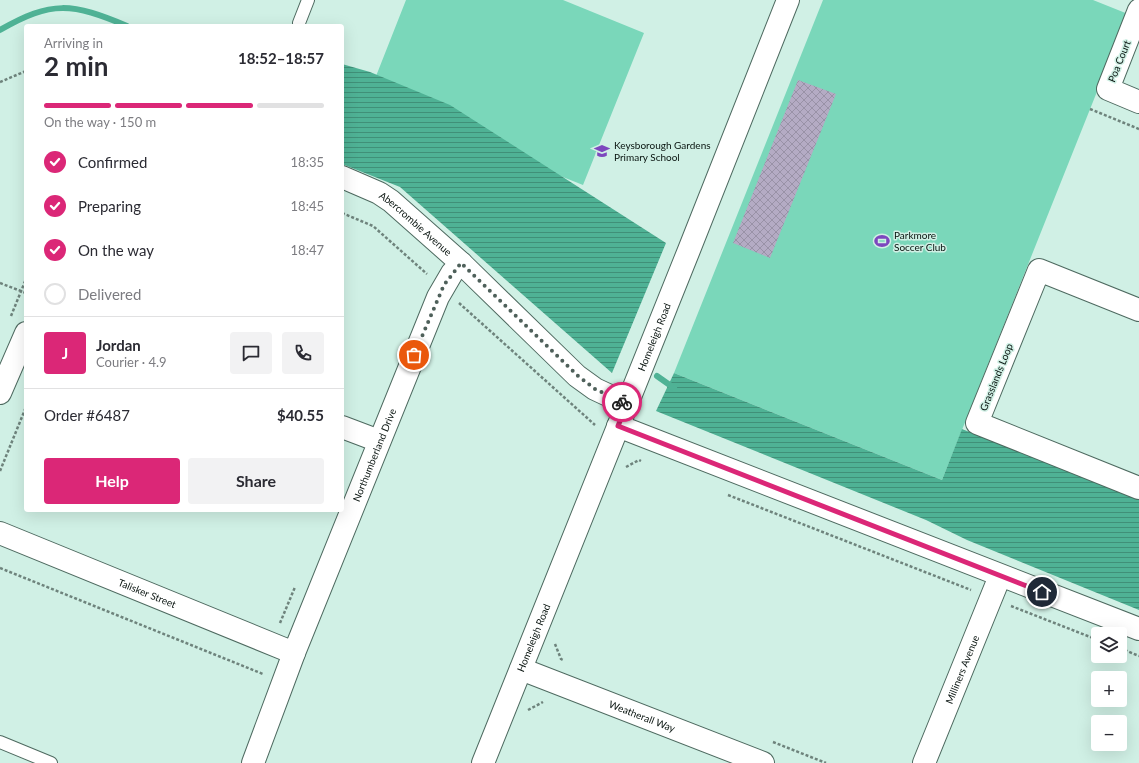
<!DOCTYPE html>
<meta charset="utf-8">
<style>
:root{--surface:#fff;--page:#f2f2f3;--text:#2b2b33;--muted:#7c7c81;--line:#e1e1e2;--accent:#db2777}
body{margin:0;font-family:Lato,sans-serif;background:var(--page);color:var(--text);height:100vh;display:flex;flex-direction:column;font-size:15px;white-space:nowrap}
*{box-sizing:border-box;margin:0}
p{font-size:13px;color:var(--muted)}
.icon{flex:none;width:22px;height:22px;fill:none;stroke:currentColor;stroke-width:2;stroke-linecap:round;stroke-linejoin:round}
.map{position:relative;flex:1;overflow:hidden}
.sheet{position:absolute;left:24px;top:24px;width:320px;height:488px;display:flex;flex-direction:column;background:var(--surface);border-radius:4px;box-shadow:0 4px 16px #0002}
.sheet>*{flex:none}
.buttons{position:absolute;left:1091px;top:627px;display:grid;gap:8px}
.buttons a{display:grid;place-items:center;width:36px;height:36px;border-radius:4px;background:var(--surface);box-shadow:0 4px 16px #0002;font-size:20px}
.pin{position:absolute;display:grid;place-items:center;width:34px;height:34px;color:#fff;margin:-17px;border:2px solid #fff;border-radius:50%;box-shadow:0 1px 4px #0007}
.courier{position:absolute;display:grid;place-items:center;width:40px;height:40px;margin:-20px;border:3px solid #db2777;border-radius:50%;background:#fff;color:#222;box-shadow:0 1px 5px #0007}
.headline em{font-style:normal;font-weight:700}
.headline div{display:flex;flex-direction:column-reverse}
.headline{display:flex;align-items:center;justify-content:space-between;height:68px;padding:0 20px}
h1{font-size:26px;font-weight:700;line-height:30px}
.bar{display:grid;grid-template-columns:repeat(4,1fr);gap:6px 4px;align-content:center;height:48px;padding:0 20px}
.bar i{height:5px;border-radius:3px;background:var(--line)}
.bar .active{background:var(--accent)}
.bar p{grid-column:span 4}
.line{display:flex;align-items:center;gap:10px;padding:0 20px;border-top:1px solid var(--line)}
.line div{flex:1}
.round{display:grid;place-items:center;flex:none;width:42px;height:42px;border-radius:4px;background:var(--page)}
ol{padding:0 20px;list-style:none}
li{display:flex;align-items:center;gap:12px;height:44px}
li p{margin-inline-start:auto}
li .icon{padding:4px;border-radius:50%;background:var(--accent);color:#fff;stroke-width:4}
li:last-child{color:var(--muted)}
li i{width:22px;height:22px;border:2px solid var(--line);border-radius:50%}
.action{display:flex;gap:8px;margin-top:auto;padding:8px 20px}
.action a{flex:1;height:46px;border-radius:4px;background:var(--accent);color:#fff;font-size:16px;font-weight:700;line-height:46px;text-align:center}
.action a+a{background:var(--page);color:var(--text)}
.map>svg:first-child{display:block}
</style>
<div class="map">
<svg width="1139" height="763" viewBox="0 0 1139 763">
<defs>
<pattern id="water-rules" width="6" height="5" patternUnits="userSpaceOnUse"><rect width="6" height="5" fill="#4fb295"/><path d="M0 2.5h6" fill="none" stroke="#409078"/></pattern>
<pattern id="building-cross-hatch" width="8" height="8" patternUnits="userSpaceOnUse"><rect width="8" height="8" fill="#b4abc4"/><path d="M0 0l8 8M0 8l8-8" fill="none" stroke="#9992a7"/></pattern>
</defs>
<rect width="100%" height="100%" fill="#d0f0e5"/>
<!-- pitch -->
<path fill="#7ad7ba" d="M406,0H563L644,33L583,185L367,99Z
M823,0H1093L1128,14L942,480L674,373Z"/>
<!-- water -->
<path fill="url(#water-rules)" d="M342,64L370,72L450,105L666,243L612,373L400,187L342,164Z
M674,373L942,480L962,429L1139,500V610L967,540L926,520L656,411Z"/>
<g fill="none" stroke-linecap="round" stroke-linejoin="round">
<!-- stream -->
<path stroke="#4fb295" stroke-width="6" d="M0,30C52,0 72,3 127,26
M657,376L674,388"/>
</g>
<!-- building -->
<path fill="url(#building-cross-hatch)" d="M798,80L836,94L770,258L733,243Z"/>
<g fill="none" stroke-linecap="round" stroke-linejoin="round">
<!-- service casing -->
<g stroke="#4e6a60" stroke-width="14">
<path id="service" d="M299,23L308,0
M0,742L51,763"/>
</g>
<!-- minor casing -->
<g stroke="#4e6a60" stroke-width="24">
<g id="minor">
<path d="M1139,10L1108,89L1139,102"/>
<path id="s1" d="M342,177L379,193L391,201L461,263L577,376L595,389L627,404"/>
<path d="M1139,310L1039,270L977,423L1139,488"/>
<path d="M0,393L26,333"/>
<path d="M618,426L1139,629"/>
<path d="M342,427L379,441"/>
<path id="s2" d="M0,533L294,653"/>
<path id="s3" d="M521,669L763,763"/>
<path id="s4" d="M253,763L294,653L438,297L452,273L461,263"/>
<path id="s5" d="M483,763L689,250L788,0"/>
<path id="s6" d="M924,763L1000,576"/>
</g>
</g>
<!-- path -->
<path stroke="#6e837c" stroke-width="2.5" stroke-dasharray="3 2" stroke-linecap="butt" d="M0,82L26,71
M1090,109L1139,129
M342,213L373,226L427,274
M0,283L26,293
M459,303L595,425
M11,316L26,279
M626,467L639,460L641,461
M0,471L26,407
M728,495L971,590
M0,568L263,674
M1011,606L1098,640
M280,623L295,587
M555,644L561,659L563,660
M1120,648L1139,656
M528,710L543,702
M773,742L826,763"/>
<!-- service -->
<use href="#service" stroke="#fff" stroke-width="12"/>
<!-- minor -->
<use href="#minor" stroke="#fff" stroke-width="22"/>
</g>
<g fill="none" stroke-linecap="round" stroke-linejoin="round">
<!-- done -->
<path stroke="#4e605a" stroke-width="4" stroke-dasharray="0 7.2" d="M414,355L444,285L461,263L578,376L595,389L622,402"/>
<!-- route -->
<path stroke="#db2777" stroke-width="5" d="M622,402L627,404L618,426L1042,592"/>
</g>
<!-- icons -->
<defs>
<g id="school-bare" transform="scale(1.2)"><path d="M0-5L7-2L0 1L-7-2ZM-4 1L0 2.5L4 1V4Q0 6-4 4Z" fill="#7d47be" stroke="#d0f0e5" stroke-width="2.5" paint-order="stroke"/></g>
<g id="stadium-bare" transform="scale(1.2)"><path d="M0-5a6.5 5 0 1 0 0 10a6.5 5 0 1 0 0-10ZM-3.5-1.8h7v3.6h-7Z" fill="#7d47be" stroke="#d0f0e5" stroke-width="2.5" paint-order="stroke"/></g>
</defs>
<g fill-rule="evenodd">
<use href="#school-bare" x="602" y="151"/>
<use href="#stadium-bare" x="882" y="241"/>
</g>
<g text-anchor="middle" stroke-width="3" stroke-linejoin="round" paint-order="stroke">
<!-- street labels -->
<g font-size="10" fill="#08130f" stroke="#d0f0e5">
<text transform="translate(1119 61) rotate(-68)" y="4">Poa Court</text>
<text dy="4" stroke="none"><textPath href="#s1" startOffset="88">Abercrombie Avenue</textPath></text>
<text dy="4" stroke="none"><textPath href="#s5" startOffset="459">Homeleigh Road</textPath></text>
<text transform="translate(996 377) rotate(-68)" y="4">Grasslands Loop</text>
<text dy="4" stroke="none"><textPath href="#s4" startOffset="331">Northumberland Drive</textPath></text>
<text dy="4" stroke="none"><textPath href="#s2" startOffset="159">Talisker Street</textPath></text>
<text dy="4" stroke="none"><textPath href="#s5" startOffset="135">Homeleigh Road</textPath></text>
<text dy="4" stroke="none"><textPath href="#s6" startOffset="101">Milliners Avenue</textPath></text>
<text dy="4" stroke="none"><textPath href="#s3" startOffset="130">Weatherall Way</textPath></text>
</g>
<!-- poi labels -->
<g font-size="10" fill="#08130f" stroke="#d0f0e5" text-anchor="start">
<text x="614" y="149">Keysborough Gardens<tspan x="614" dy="12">Primary School</tspan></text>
<text x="894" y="239">Parkmore<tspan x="894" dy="12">Soccer Club</tspan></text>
</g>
</g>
</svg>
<div class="buttons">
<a><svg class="icon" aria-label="layers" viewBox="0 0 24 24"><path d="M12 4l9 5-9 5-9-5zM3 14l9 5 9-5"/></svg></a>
<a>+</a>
<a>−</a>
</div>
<div class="pin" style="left:414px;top:355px;background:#ea580c"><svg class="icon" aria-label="bag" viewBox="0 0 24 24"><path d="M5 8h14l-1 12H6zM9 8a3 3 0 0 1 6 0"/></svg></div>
<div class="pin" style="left:1042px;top:592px;background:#1f2937"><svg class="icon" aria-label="home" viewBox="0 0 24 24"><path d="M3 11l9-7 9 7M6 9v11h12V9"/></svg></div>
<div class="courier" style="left:622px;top:402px"><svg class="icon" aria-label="bike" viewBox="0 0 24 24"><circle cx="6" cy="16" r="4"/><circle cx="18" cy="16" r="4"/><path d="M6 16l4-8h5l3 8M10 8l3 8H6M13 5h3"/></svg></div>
<section class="sheet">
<div class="headline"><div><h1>2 min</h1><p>Arriving in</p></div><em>18:52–18:57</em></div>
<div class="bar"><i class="active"></i><i class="active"></i><i class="active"></i><i></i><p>On the way · 150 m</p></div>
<ol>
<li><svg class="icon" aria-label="check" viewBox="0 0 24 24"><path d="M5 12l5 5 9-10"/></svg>Confirmed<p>18:35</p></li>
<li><svg class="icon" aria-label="check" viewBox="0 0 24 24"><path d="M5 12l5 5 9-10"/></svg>Preparing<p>18:45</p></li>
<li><svg class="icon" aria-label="check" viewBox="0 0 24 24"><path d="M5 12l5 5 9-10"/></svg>On the way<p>18:47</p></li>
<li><i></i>Delivered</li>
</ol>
<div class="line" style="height:72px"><b class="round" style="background:var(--accent);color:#fff">J</b><div><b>Jordan</b><p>Courier · 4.9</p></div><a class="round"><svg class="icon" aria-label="chat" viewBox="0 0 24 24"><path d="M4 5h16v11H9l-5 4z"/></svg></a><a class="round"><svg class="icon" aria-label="phone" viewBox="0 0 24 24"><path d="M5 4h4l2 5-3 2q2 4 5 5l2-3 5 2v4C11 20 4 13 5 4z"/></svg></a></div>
<div class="line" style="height:52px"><div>Order #6487</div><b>$40.55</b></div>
<div class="action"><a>Help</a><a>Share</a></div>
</section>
</div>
